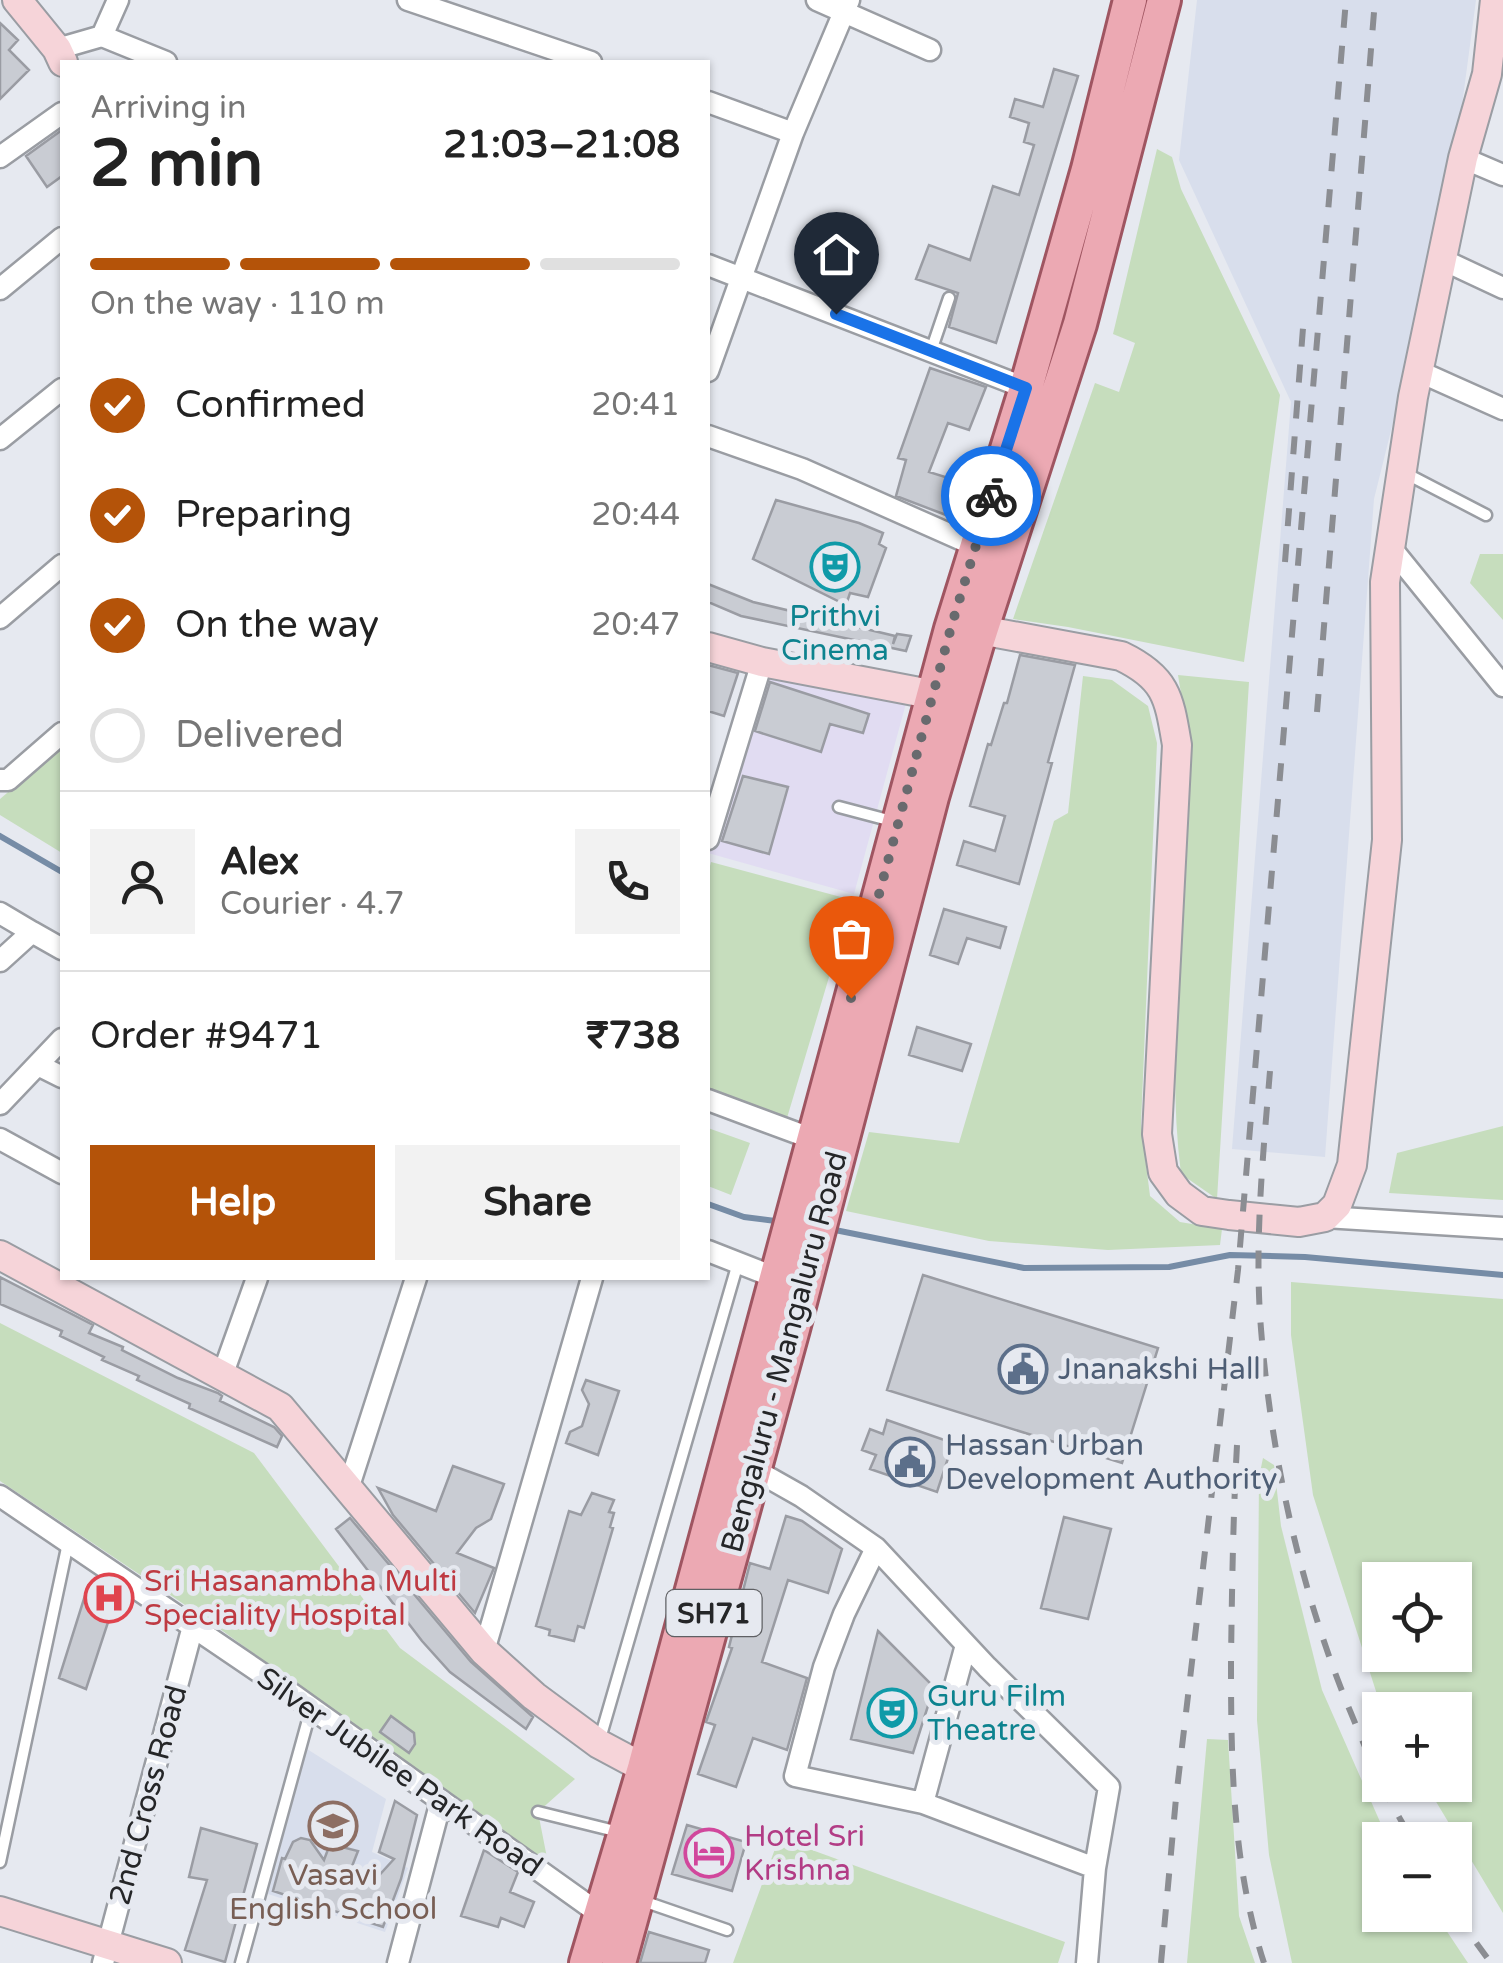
<!DOCTYPE html>
<meta charset="utf-8">
<style>
:root{--surface:#fff;--page:#f2f2f2;--text:#222;--muted:#767676;--line:#e0e0e0;--accent:#b45309}
body{margin:0;font-family:"Varela Round",sans-serif;background:var(--page);color:var(--text);height:100vh;display:flex;flex-direction:column;font-size:38px;white-space:nowrap}
*{box-sizing:border-box;margin:0}
p{font-size:32px;color:var(--muted)}
.icon{flex:none;width:55px;height:55px;fill:none;stroke:currentColor;stroke-width:2;stroke-linecap:round;stroke-linejoin:round}
.map{position:relative;flex:1;overflow:hidden}
.side{position:absolute;left:60px;top:60px;width:650px;height:1220px;display:flex;flex-direction:column;background:var(--surface);border-radius:0px;box-shadow:0 2px 8px #0004}
.side>*{flex:none}
.tools{position:absolute;left:1362px;top:1562px;display:grid;gap:20px}
.tools a{display:grid;place-items:center;width:110px;height:110px;border-radius:0px;background:var(--surface);box-shadow:0 2px 8px #0004;font-size:50px}
.pin{position:absolute;display:grid;place-items:center;width:85px;height:85px;color:#fff;margin:-102px -42px;border-radius:50% 50% 50% 0;rotate:-45deg;box-shadow:0 0 10px #0007}
.pin .icon{rotate:45deg}
.courier{position:absolute;display:grid;place-items:center;width:100px;height:100px;margin:-50px;border:8px solid #1a73e8;border-radius:50%;background:#fff;color:#222;box-shadow:0 2px 12px #0007}
.summary em{font-style:normal;font-weight:700}
.summary div{display:flex;flex-direction:column-reverse}
.summary{display:flex;align-items:center;justify-content:space-between;height:170px;padding:0 30px}
h1{font-size:65px;font-weight:700;line-height:75px}
.bar{display:grid;grid-template-columns:repeat(4,1fr);gap:15px 10px;align-content:center;height:120px;padding:0 30px}
.bar i{height:12px;border-radius:8px;background:var(--line)}
.bar .on{background:var(--accent)}
.bar p{grid-column:span 4}
.line{display:flex;align-items:center;gap:25px;padding:0 30px;border-top:2px solid var(--line)}
.line div{flex:1}
.round{display:grid;place-items:center;flex:none;width:105px;height:105px;border-radius:0px;background:var(--page)}
ol{padding:0 30px;list-style:none}
li{display:flex;align-items:center;gap:30px;height:110px}
li p{margin-inline-start:auto}
li .icon{padding:10px;border-radius:50%;background:var(--accent);color:#fff;stroke-width:4}
li:last-child{color:var(--muted)}
li i{width:55px;height:55px;border:5px solid var(--line);border-radius:50%}
.cta{display:flex;gap:20px;margin-top:auto;padding:20px 30px}
.cta a{flex:1;height:115px;border-radius:0px;background:var(--accent);color:#fff;font-size:40px;font-weight:700;line-height:115px;text-align:center}
.cta a+a{background:var(--page);color:var(--text)}
.map>svg:first-child{display:block}
</style>
<div class="map">
<svg width="1503" height="1963" viewBox="0 0 1503 1963">
<rect width="100%" height="100%" fill="#e6e9f0"/>
<!-- commercial -->
<path fill="#e1dcf2" d="M766,669L908,696L854,894L708,853Z"/>
<!-- built -->
<path fill="#d8deec" d="M1197,0H1476L1462,105L1407,366L1374,499L1325,1157L1232,1149L1291,402L1179,160Z
M307,1749L386,1799L372,1852L408,1868L385,1932L268,1894Z"/>
<!-- green -->
<path fill="#c6ddbd" fill-rule="evenodd" d="M1157,149L1172,157L1181,189L1280,395L1244,662L1068,627L1013,619L1095,383L1119,392L1135,343L1113,334Z
M1480,554H1503V620L1470,583Z
M1178,675L1249,682L1217,1199L1181,1174C1163,1031 1192,886 1189,743C1188,721 1181,697 1178,675Z
M1083,676L1112,680L1148,706L1157,743L1141,1124L1150,1196L1180,1222L1222,1229L1220,1245L1108,1250L989,1241L846,1211L869,1132L959,1143L1054,821L1068,813Z
M62,746V853L0,815V799Z
M711,862L852,900L787,1118L708,1089V874Z
M1503,1126V1200L1389,1193L1397,1153Z
M708,1128L750,1143L731,1195L708,1186Z
M1291,1282L1503,1299V1913L1426,1785H1455V1710H1382L1313,1495L1291,1335ZM1380,1580H1455V1655H1380Z
M0,1323L254,1453L400,1648L575,1779L538,1812L549,1868L209,1621L0,1481Z
M1263,1458L1274,1465L1281,1526L1322,1690L1388,1840H1380V1915H1436L1468,1963H1292L1269,1855L1257,1720L1259,1477Z
M1207,1739L1228,1740L1239,1916L1255,1963H1187Z
M779,1838L1065,1942L1058,1963H733Z"/>
<g fill="none" stroke-linecap="round" stroke-linejoin="round">
<!-- stream -->
<path stroke="#768ca6" stroke-width="6" d="M0,836L62,872
M708,1204L744,1217L783,1222
M830,1229L1024,1268L1169,1267L1230,1255L1305,1257L1503,1275"/>
</g>
<!-- building -->
<path fill="#c9ccd3" stroke="#9a9ca3" stroke-width="2.5" d="M0,23L18,40L9,50L29,70L0,99Z
M1054,69L1078,76L996,343L949,327L958,293L916,279L929,245L970,260L993,186L1019,195L1034,145L1024,142L1029,123L1010,117L1015,99L1043,107Z
M62,130V176L47,187L26,156Z
M930,368L986,387L969,430L948,423L929,472L955,480L946,515L896,496L906,460L898,458Z
M776,500L859,523L883,533L879,544L886,548L868,597L850,593L846,605L753,559Z
M708,584L753,602L895,636L893,644L897,634L911,636L906,651L741,616L708,602Z
M1020,655L1075,665L1048,762L1052,763L1019,884L957,865L964,841L995,851L1005,816L970,806L988,744L991,745L1004,703H1007Z
M708,665L738,673L724,716L708,711Z
M770,682L869,714L863,733L830,724L821,752L755,731Z
M743,776L788,787L769,854L722,841Z
M944,909L1006,927L1000,948L967,938L958,964L930,955Z
M917,1027L971,1044L962,1071L909,1055Z
M923,1275L1158,1348L1122,1463L887,1390Z
M0,1277L93,1325L89,1333L123,1347L122,1350L178,1378L218,1393L222,1396L220,1401L274,1427L282,1436L277,1447L189,1408L190,1404L137,1380L139,1376L102,1360L104,1357L60,1336L62,1331L0,1304Z
M586,1380L619,1391L598,1455L566,1443L570,1432L582,1426L589,1404L582,1390Z
M887,1420L953,1443L937,1492L870,1469L876,1455L862,1450L870,1429L883,1434Z
M453,1466L504,1484L491,1519L476,1528L457,1553L494,1568L475,1613L393,1515L378,1488L436,1511Z
M592,1493L614,1500L609,1512L614,1513L610,1527L613,1528L584,1628L578,1626L574,1641L549,1635L550,1630L536,1626L569,1511L581,1515Z
M786,1516L802,1521L842,1549L828,1593L788,1580L762,1662L807,1678L787,1750L753,1738L736,1787L698,1774L715,1725L706,1722L732,1648L729,1647L750,1563L770,1569Z
M1064,1517L1111,1529L1088,1619L1041,1608Z
M350,1518L471,1662L533,1717L526,1729L450,1672L422,1641L336,1529Z
M88,1586L116,1598L86,1689L59,1678Z
M878,1631L934,1687L913,1753L851,1739Z
M391,1716L414,1733L415,1744L409,1753L380,1732Z
M395,1801L417,1815L401,1879L383,1927L273,1891L282,1858L285,1859L293,1842L301,1838L310,1840L324,1860L330,1844L358,1851L349,1874L373,1882L394,1859L379,1852Z
M687,1825L746,1842L732,1891L672,1874Z
M201,1828L257,1844L225,1962L185,1950L207,1880L189,1877Z
M484,1850L518,1872L510,1892L534,1902L524,1927L501,1918L498,1927L461,1916Z
M649,1932L709,1950L705,1963H640Z"/>
<g fill="none" stroke-linecap="round" stroke-linejoin="round">
<!-- lane casing -->
<g stroke="#9a9da3" stroke-width="15">
<path id="lane" d="M931,351L949,298
M1403,472L1486,515
M839,807L892,821
M599,1742L738,1263
M538,1812L619,1832
M0,1862L68,1543
M643,1901L727,1930
M241,1963L311,1709"/>
</g>
<!-- street casing -->
<g stroke="#9a9da3" stroke-width="25">
<path id="street" d="M408,0L591,62
M817,0L930,50
M102,36L118,0
M57,49L102,36L166,62
M708,102L793,133
M0,157L62,113
M1463,158L1503,175
M1441,259L1503,288
M708,265L1026,388
M0,289L62,238
M708,371L793,133L849,0
M1418,371L1503,409
M708,436L802,469L976,546
M0,439L62,389
M1391,548L1503,686
M0,618L62,565
M0,780H8L62,733
M708,839L762,662
M0,913L32,932
M0,961L32,932L62,949
M38,1065L62,1077
M708,1100L813,1139
M0,1104L62,1039
M0,1139L62,1173
M1325,1217L1503,1228
M708,1251L777,1278
M222,1376L257,1278
M755,1470L801,1496L876,1548L987,1667L1109,1787L1095,1868L923,1803L795,1776L824,1667L844,1614L876,1548
M349,1486L416,1278
M0,1496L289,1692L600,1914
M484,1651L592,1278
M923,1803L966,1645
M103,1963L193,1626
M398,1963L441,1801
M1087,1963L1095,1868"/>
</g>
<!-- secondary casing -->
<g stroke="#9a9da3" stroke-width="32">
<path id="secondary" d="M17,0L57,49L63,62
M964,627L1121,656C1167,678 1169,698 1177,745L1157,1134L1163,1172L1179,1194L1202,1211L1229,1215L1299,1222L1325,1217L1337,1205L1352,1165L1387,840L1385,582L1413,397L1463,158L1487,74L1495,0
M708,647L762,662L951,698
M0,1255L280,1407L484,1651L534,1696L599,1744L644,1768
M0,1911L167,1963"/>
</g>
<!-- primary casing -->
<g stroke="#9f5561" stroke-width="38">
<path id="primary" d="M586,1963L644,1768L951,629L1026,388L1088,169L1130,0
M619,1963L793,1329L932,797L979,637L1080,324L1164,0"/>
</g>
<!-- lane -->
<use href="#lane" stroke="#fff" stroke-width="10"/>
<!-- street -->
<use href="#street" stroke="#fff" stroke-width="20"/>
<!-- secondary -->
<use href="#secondary" stroke="#f6d4d9" stroke-width="28"/>
<!-- primary -->
<use href="#primary" stroke="#eca9b3" stroke-width="32"/>
<!-- rail -->
<path stroke="#8b8d92" stroke-width="6" stroke-dasharray="18 18" stroke-linecap="butt" d="M1285,562L1303,328
M1317,712L1375,0
M1270,1071C1263,1156 1254,1244 1261,1329C1270,1440 1292,1551 1329,1656C1344,1699 1363,1741 1380,1783
M1237,1445C1233,1517 1232,1588 1231,1660C1231,1763 1232,1864 1264,1963
M1381,1785L1412,1840
M1455,1914L1491,1963
M1161,1963L1176,1798L1238,1270L1346,0"/>
</g>
<g fill="none" stroke-linecap="round" stroke-linejoin="round">
<!-- done -->
<path stroke="#696a6e" stroke-width="10" stroke-dasharray="0 18" d="M851,998L952,624L991,496"/>
<!-- route -->
<path stroke="#1a73e8" stroke-width="12" d="M836,314L1026,388L991,496"/>
</g>
<!-- icons -->
<defs>
<g id="theatre-ring" transform="scale(2.5)"><circle r="9.5" fill="#e6e9f0" stroke="#0f9aa8" stroke-width="1.5"/><path d="M-5-5.5Q0-4 5-5.5V0Q5 5 0 6Q-5 5-5 0ZM-3.3-2.5H-1v1.5H-3.3ZM1-2.5H3.3v1.5H1ZM-2.8 1Q0 5.5 2.8 1Z" fill="#0f9aa8"/></g>
<g id="civic-ring" transform="scale(2.5)"><circle r="9.5" fill="#e6e9f0" stroke="#5c6f8a" stroke-width="1.5"/><path d="M-.6-6.5H3V-4.5H.6V-3L4-1V1h2V6H-6V1h2V-1L-.6-3ZM-1.2 2.5V6h2.4V2.5Z" fill="#5c6f8a"/></g>
<g id="hospital-ring" transform="scale(2.5)"><circle r="9.5" fill="#e6e9f0" stroke="#e0444e" stroke-width="1.5"/><path d="M-5-5h3v3.5h4V-5h3V5h-3V1.5h-4V5h-3Z" fill="#e0444e"/></g>
<g id="school-ring" transform="scale(2.5)"><circle r="9.5" fill="#e6e9f0" stroke="#8d6e63" stroke-width="1.5"/><path d="M0-5L7-2L0 1L-7-2ZM-4 1L0 2.5L4 1V4Q0 6-4 4Z" fill="#8d6e63"/></g>
<g id="hotel-ring" transform="scale(2.5)"><circle r="9.5" fill="#e6e9f0" stroke="#d1479c" stroke-width="1.5"/><path d="M-6-4.5h1.5V1H6V5H4.5V3h-9V5H-6ZM-4 0a1.8 1.8 0 1 1 3.6 0ZM.5 0V-2.5h3Q6-2.5 6 0Z" fill="#d1479c"/></g>
</defs>
<g fill-rule="evenodd">
<use href="#theatre-ring" x="835" y="567"/>
<use href="#civic-ring" x="1023" y="1369"/>
<use href="#civic-ring" x="910" y="1462"/>
<use href="#hospital-ring" x="109" y="1598"/>
<use href="#theatre-ring" x="892" y="1713"/>
<use href="#school-ring" x="333" y="1826"/>
<use href="#hotel-ring" x="709" y="1853"/>
</g>
<g text-anchor="middle" stroke-width="10" stroke-linejoin="round" paint-order="stroke">
<!-- shield labels -->
<rect fill="#e6e9f0" stroke="#5f6064" stroke-width="2.5" x="666.5" y="1590" width="95" height="46" rx="8"/>
<g font-size="28" font-weight="bold" fill="#252628">
<text x="714" y="1623">SH71</text>
</g>
<!-- culture labels -->
<g font-size="30" fill="#0d838f" stroke="#e6e9f0">
<text x="835" y="626">Prithvi<tspan x="835" dy="34">Cinema</tspan></text>
<text x="927" y="1706" text-anchor="start">Guru Film<tspan x="927" dy="34">Theatre</tspan></text>
</g>
<!-- street labels -->
<g font-size="30" fill="#252628" stroke="#e6e9f0">
<text transform="translate(784 1352) rotate(-75)" y="10">Bengaluru - Mangaluru Road</text>
<text transform="translate(400 1772) rotate(35)" y="10">Silver Jubilee Park Road</text>
<text transform="translate(148 1795) rotate(-75)" y="10">2nd Cross Road</text>
</g>
<!-- service labels -->
<g font-size="30" fill="#4e5e75" stroke="#e6e9f0" text-anchor="start">
<text x="1058" y="1379">Jnanakshi Hall</text>
<text x="945" y="1455">Hassan Urban<tspan x="945" dy="34">Development Authority</tspan></text>
</g>
<!-- health labels -->
<g font-size="30" fill="#be3a42" stroke="#e6e9f0" text-anchor="start">
<text x="144" y="1591">Sri Hasanambha Multi<tspan x="144" dy="34">Speciality Hospital</tspan></text>
</g>
<!-- hotel labels -->
<g font-size="30" fill="#b23c85" stroke="#e6e9f0" text-anchor="start">
<text x="744" y="1846">Hotel Sri<tspan x="744" dy="34">Krishna</tspan></text>
</g>
<!-- education labels -->
<g font-size="30" fill="#785e54" stroke="#e6e9f0">
<text x="333" y="1885">Vasavi<tspan x="333" dy="34">English School</tspan></text>
</g>
</g>
</svg>
<div class="tools">
<a><svg class="icon" aria-label="locate" viewBox="0 0 24 24"><circle cx="12" cy="12" r="6"/><path d="M12 2v4M12 18v4M2 12h4M18 12h4"/></svg></a>
<a>+</a>
<a>−</a>
</div>
<div class="pin" style="left:851px;top:998px;background:#ea580c"><svg class="icon" aria-label="bag" viewBox="0 0 24 24"><path d="M5 8h14l-1 12H6zM9 8a3 3 0 0 1 6 0"/></svg></div>
<div class="pin" style="left:836px;top:314px;background:#1f2937"><svg class="icon" aria-label="home" viewBox="0 0 24 24"><path d="M3 11l9-7 9 7M6 9v11h12V9"/></svg></div>
<div class="courier" style="left:991px;top:496px"><svg class="icon" aria-label="bike" viewBox="0 0 24 24"><circle cx="6" cy="16" r="4"/><circle cx="18" cy="16" r="4"/><path d="M6 16l4-8h5l3 8M10 8l3 8H6M13 5h3"/></svg></div>
<section class="side">
<div class="summary"><div><h1>2 min</h1><p>Arriving in</p></div><em>21:03–21:08</em></div>
<div class="bar"><i class="on"></i><i class="on"></i><i class="on"></i><i></i><p>On the way · 110 m</p></div>
<ol>
<li><svg class="icon" aria-label="check" viewBox="0 0 24 24"><path d="M5 12l5 5 9-10"/></svg>Confirmed<p>20:41</p></li>
<li><svg class="icon" aria-label="check" viewBox="0 0 24 24"><path d="M5 12l5 5 9-10"/></svg>Preparing<p>20:44</p></li>
<li><svg class="icon" aria-label="check" viewBox="0 0 24 24"><path d="M5 12l5 5 9-10"/></svg>On the way<p>20:47</p></li>
<li><i></i>Delivered</li>
</ol>
<div class="line" style="height:180px"><a class="round"><svg class="icon" aria-label="person" viewBox="0 0 24 24"><circle cx="12" cy="8" r="4"/><path d="M4 21q1-7 8-7t8 7"/></svg></a><div><b>Alex</b><p>Courier · 4.7</p></div><a class="round"><svg class="icon" aria-label="phone" viewBox="0 0 24 24"><path d="M5 4h4l2 5-3 2q2 4 5 5l2-3 5 2v4C11 20 4 13 5 4z"/></svg></a></div>
<div class="line" style="height:130px"><div>Order #9471</div><b>₹738</b></div>
<div class="cta"><a>Help</a><a>Share</a></div>
</section>
</div>
